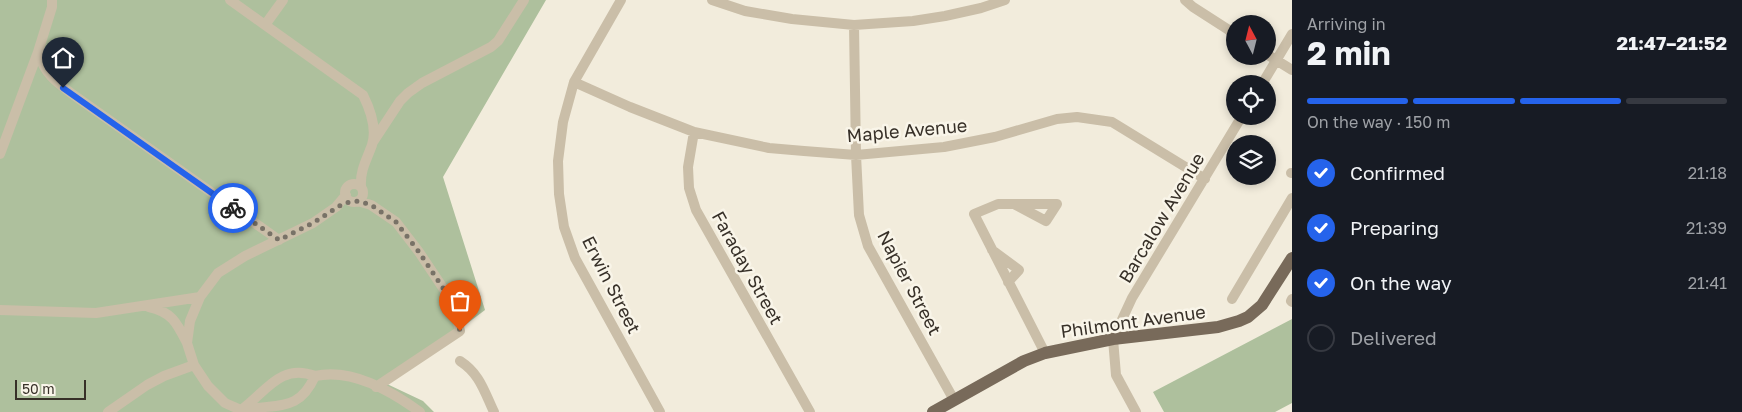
<!DOCTYPE html>
<meta charset="utf-8">
<style>
:root{--surface:#171b24;--page:#20242c;--text:#f1f3f6;--muted:#9ea1a6;--line:#363941;--accent:#2563eb}
body{margin:0;font-family:"Golos Text",sans-serif;background:var(--page);color:var(--text);height:100vh;display:flex;flex-direction:column;font-size:19px;white-space:nowrap}
*{box-sizing:border-box;margin:0}
p{font-size:16px;color:var(--muted)}
.icon{flex:none;width:28px;height:28px;fill:none;stroke:currentColor;stroke-width:2;stroke-linecap:round;stroke-linejoin:round}
.map{position:relative;flex:1;overflow:hidden}
.drawer{display:flex;flex-direction:column;background:var(--surface);width:450px}
.drawer>*{flex:none}
.needle{width:32px;rotate:353deg}
.fabs{position:absolute;left:1226px;top:15px;display:grid;gap:10px}
.fabs a{display:grid;place-items:center;width:50px;height:50px;border-radius:50%;background:var(--surface);box-shadow:0 2px 8px #0003;font-size:25px}
.scale{position:absolute;left:15px;bottom:12px;width:71px;box-sizing:border-box;padding-left:5px;border:2px solid #373028;border-top:0;font-size:14px;line-height:18px;white-space:nowrap;color:#373028;-webkit-text-stroke:4px #f9f5e9;paint-order:stroke}
.pin{position:absolute;display:grid;place-items:center;width:42px;height:42px;color:#fff;margin:-51px -21px;border-radius:50% 50% 50% 0;rotate:-45deg;box-shadow:0 0 5px #0007}
.pin .icon{rotate:45deg}
.courier{position:absolute;display:grid;place-items:center;width:50px;height:50px;margin:-25px;border:4px solid #2563eb;border-radius:50%;background:#fff;color:#222;box-shadow:0 1px 6px #0007}
.overview em{font-style:normal;font-weight:700}
.overview div{display:flex;flex-direction:column-reverse}
.overview{display:flex;align-items:center;justify-content:space-between;height:85px;padding:0 15px}
h1{font-size:32px;font-weight:700;line-height:38px}
.bar{display:grid;grid-template-columns:repeat(4,1fr);gap:8px 5px;align-content:center;height:60px;padding:0 15px}
.bar i{height:6px;border-radius:4px;background:var(--line)}
.bar .current{background:var(--accent)}
.bar p{grid-column:span 4}
ol{padding:0 15px;list-style:none}
li{display:flex;align-items:center;gap:15px;height:55px}
li p{margin-inline-start:auto}
li .icon{padding:5px;border-radius:50%;background:var(--accent);color:#fff;stroke-width:4}
li:last-child{color:var(--muted)}
li i{width:28px;height:28px;border:2px solid var(--line);border-radius:50%}
main{display:flex;flex:1;min-height:0}
.map>svg:first-child{display:block}
</style>
<main>
<div class="map">
<svg width="1292" height="412" viewBox="0 0 1292 412">
<rect width="100%" height="100%" fill="#f2ecdc"/>
<!-- green -->
<path fill="#aec09d" d="M0,0H546L443,177L485,310L387,384L423,401L434,412H0Z
M1292,319V403L1275,412H1164L1153,392Z"/>
<g fill="none" stroke-linecap="round" stroke-linejoin="round">
<!-- minor -->
<path stroke="#cabea8" stroke-width="10" d="M230,0L363,95C370,109 377,129 372,145C367,159 360,170 361,186
M621,0L574,82L563,122L558,161L559,194L564,227L575,258L660,412
M712,0L745,11L792,19L854,25L913,21L945,16L981,8L1005,0
M1185,0L1193,7L1235,34
M265,25L283,0
M854,25L856,155L859,215L868,246L954,400
M38,52C45,75 56,82 75,96L279,240
M1268,55L1292,70
M574,82L630,107L694,132L769,148L804,151L856,155L944,147L995,137L1057,119L1077,117L1112,122L1205,179
M1262,84L1292,34
M694,132L688,167L689,188L696,210L810,412
M373,142L400,101L408,93L422,83L491,47L498,41L524,0
M0,154L38,52L52,7V0
M1291,173H1292
M345 193a9 9 0 1 1 18 0a9 9 0 1 1-18 0Z
M358,201L371,205L396,222L419,252L453,303L460,331L376,387
M1014,204L1046,221L1057,204H998L974,214L1045,353
M992,250L1019,270L1008,282
M1232,299L1292,198
M1292,299L1291,301L1292,302
M149,307C172,312 177,323 187,343
M0,310L96,313L200,297
M460,361C480,374 484,391 494,412
M315,376C280,363 266,392 241,410L225,403L208,386L194,365L187,343L190,321L200,297L218,273L245,256L313,223L336,207L346,195
M244,410C279,403 299,412 315,376C352,368 391,391 420,412
M108,412L147,385L164,376L194,365
M1136,412L1116,375L1113,339L1132,298L1242,116"/>
<!-- major -->
<path stroke="#786a5a" stroke-width="12" d="M933,412L1024,361L1045,353L1113,339L1218,327L1239,321L1248,317L1262,305L1292,258"/>
</g>
<g fill="none" stroke-linecap="round" stroke-linejoin="round">
<!-- done -->
<path stroke="#787267" stroke-width="5" stroke-dasharray="0 9" d="M233,208L279,240L313,223L344,203L358,201L371,205L396,222L419,252L453,303L460,331"/>
<!-- route -->
<path stroke="#2563eb" stroke-width="6" d="M63,88L233,208"/>
</g>
<g text-anchor="middle" stroke-width="5" stroke-linejoin="round" paint-order="stroke">
<!-- street labels -->
<g font-size="18" fill="#373028" stroke="#f9f5e9">
<text transform="translate(907 131) rotate(-5)" y="6">Maple Avenue</text>
<text transform="translate(1162 218) rotate(-59)" y="6">Barcalow Avenue</text>
<text transform="translate(747 268) rotate(61)" y="6">Faraday Street</text>
<text transform="translate(909 283) rotate(62)" y="6">Napier Street</text>
<text transform="translate(611 285) rotate(63)" y="6">Erwin Street</text>
<text transform="translate(1133 322) rotate(-8)" y="6">Philmont Avenue</text>
</g>
</g>
</svg>
<div class="fabs">
<a><svg class="needle" viewBox="-14 -14 28 28"><path d="M0-13l5 13h-10z" fill="#e53935"/><path d="M0 13l5-13h-10z" fill="#9ea1a6"/></svg></a>
<a><svg class="icon" aria-label="locate" viewBox="0 0 24 24"><circle cx="12" cy="12" r="6"/><path d="M12 2v4M12 18v4M2 12h4M18 12h4"/></svg></a>
<a><svg class="icon" aria-label="layers" viewBox="0 0 24 24"><path d="M12 4l9 5-9 5-9-5zM3 14l9 5 9-5"/></svg></a>
</div>
<div class="scale">50 m</div>
<div class="pin" style="left:460px;top:331px;background:#ea580c"><svg class="icon" aria-label="bag" viewBox="0 0 24 24"><path d="M5 8h14l-1 12H6zM9 8a3 3 0 0 1 6 0"/></svg></div>
<div class="pin" style="left:63px;top:88px;background:#1f2937"><svg class="icon" aria-label="home" viewBox="0 0 24 24"><path d="M3 11l9-7 9 7M6 9v11h12V9"/></svg></div>
<div class="courier" style="left:233px;top:208px"><svg class="icon" aria-label="bike" viewBox="0 0 24 24"><circle cx="6" cy="16" r="4"/><circle cx="18" cy="16" r="4"/><path d="M6 16l4-8h5l3 8M10 8l3 8H6M13 5h3"/></svg></div>
</div>
<section class="drawer">
<div class="overview"><div><h1>2 min</h1><p>Arriving in</p></div><em>21:47–21:52</em></div>
<div class="bar"><i class="current"></i><i class="current"></i><i class="current"></i><i></i><p>On the way · 150 m</p></div>
<ol>
<li><svg class="icon" aria-label="check" viewBox="0 0 24 24"><path d="M5 12l5 5 9-10"/></svg>Confirmed<p>21:18</p></li>
<li><svg class="icon" aria-label="check" viewBox="0 0 24 24"><path d="M5 12l5 5 9-10"/></svg>Preparing<p>21:39</p></li>
<li><svg class="icon" aria-label="check" viewBox="0 0 24 24"><path d="M5 12l5 5 9-10"/></svg>On the way<p>21:41</p></li>
<li><i></i>Delivered</li>
</ol>
</section>
</main>
